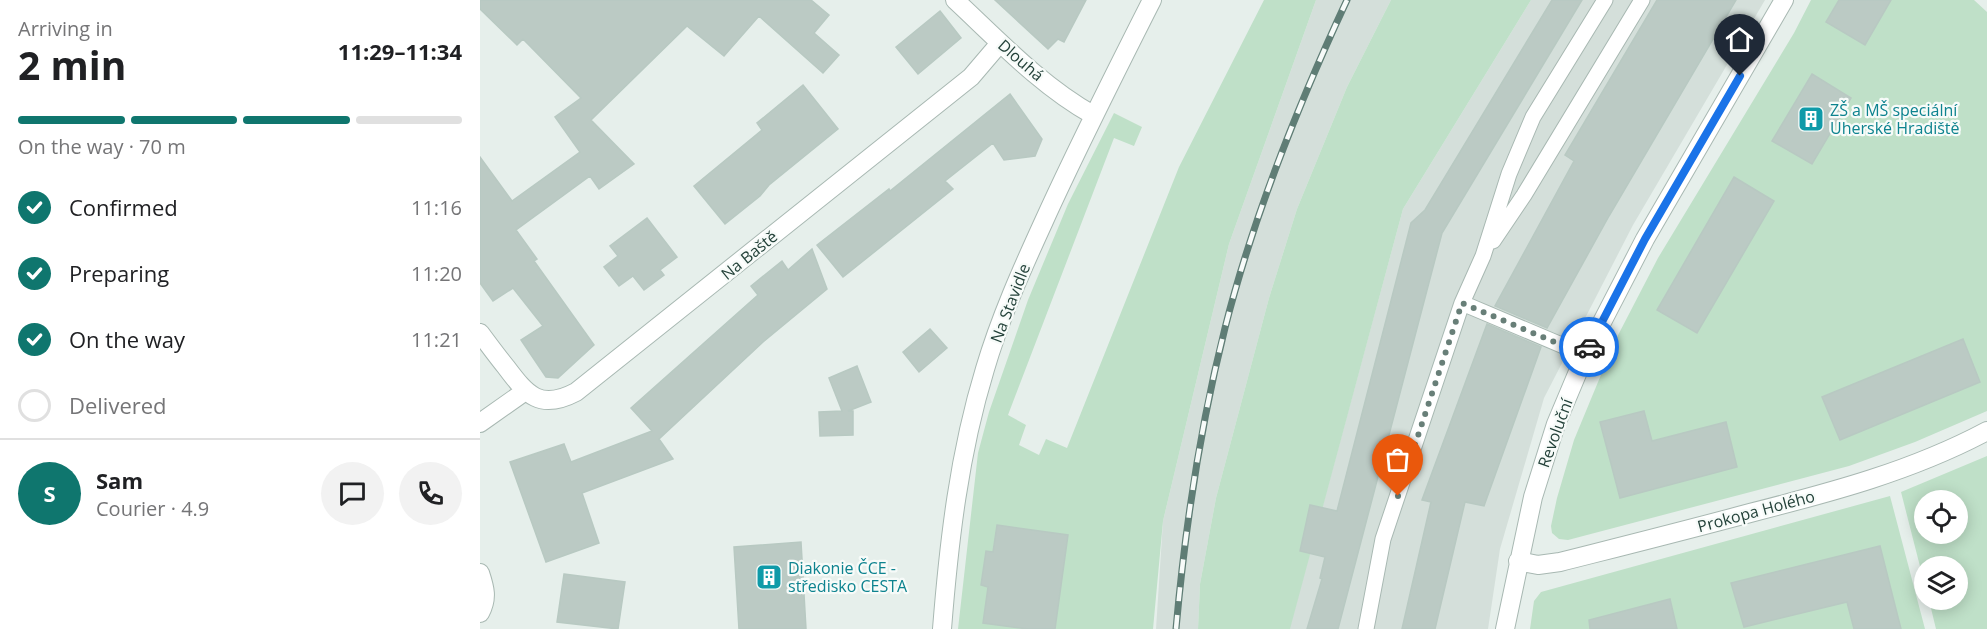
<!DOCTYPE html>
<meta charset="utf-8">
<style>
:root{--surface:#fff;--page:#f2f2f2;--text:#202124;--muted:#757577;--line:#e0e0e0;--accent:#0f766e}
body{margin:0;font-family:"Open Sans",sans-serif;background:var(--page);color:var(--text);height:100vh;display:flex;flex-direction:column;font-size:22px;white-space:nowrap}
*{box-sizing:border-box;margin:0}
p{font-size:20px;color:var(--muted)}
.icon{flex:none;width:33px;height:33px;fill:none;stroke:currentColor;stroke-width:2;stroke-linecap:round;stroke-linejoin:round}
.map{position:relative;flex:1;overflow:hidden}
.panel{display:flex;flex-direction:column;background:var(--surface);width:480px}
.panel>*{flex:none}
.controls{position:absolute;left:1434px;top:490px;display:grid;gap:12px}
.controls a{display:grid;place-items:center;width:54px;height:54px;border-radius:50%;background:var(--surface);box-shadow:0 3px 15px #0003;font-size:30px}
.pin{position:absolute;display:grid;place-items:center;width:51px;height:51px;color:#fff;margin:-62px -26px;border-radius:50% 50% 50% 0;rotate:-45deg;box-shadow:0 0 6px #0007}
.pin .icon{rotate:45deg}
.courier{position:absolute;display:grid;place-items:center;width:60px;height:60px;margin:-30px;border:4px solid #1a73e8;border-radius:50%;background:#fff;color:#222;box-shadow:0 2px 8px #0007}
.summary em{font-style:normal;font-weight:700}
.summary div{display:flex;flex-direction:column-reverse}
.summary{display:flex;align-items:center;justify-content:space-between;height:102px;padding:0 18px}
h1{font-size:39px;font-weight:700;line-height:45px}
.bar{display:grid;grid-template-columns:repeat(4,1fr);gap:9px 6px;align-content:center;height:72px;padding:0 18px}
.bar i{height:8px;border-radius:4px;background:var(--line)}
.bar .on{background:var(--accent)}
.bar p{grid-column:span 4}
.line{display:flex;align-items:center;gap:15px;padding:0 18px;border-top:2px solid var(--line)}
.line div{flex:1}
.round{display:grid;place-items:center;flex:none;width:63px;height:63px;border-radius:32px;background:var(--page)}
ol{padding:0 18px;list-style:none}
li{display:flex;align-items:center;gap:18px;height:66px}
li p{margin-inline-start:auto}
li .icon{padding:6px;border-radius:50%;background:var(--accent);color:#fff;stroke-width:4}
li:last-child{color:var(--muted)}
li i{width:33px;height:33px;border:3px solid var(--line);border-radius:50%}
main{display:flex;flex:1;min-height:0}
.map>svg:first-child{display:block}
</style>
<main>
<section class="panel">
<div class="summary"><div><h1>2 min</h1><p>Arriving in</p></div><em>11:29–11:34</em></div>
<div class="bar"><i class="on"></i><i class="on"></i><i class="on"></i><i></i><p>On the way · 70 m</p></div>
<ol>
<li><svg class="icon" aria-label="check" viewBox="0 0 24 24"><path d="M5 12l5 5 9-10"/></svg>Confirmed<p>11:16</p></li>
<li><svg class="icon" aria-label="check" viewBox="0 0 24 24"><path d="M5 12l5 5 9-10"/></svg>Preparing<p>11:20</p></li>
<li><svg class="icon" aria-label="check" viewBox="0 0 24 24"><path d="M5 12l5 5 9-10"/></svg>On the way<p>11:21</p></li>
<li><i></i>Delivered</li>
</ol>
<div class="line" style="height:108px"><b class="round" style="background:var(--accent);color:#fff">S</b><div><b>Sam</b><p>Courier · 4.9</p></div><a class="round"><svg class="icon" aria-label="chat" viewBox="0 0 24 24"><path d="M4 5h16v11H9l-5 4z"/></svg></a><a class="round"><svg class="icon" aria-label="phone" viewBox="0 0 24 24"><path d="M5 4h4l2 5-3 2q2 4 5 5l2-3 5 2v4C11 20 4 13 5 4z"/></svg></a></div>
</section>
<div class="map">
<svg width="1507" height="629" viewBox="0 0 1507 629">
<rect width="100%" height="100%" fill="#e6efeb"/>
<!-- built -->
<path fill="#d4dfda" d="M836,0H911L867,87L817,209L789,298L736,498L720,584L718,629H676L683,521L749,244Z
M1051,0H1285L1153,225L1064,398L1020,549L1008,629H755L811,623L923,209Z"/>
<!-- green -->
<path fill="#bfe0c8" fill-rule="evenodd" d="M784,0H836L749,244L683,521L673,629H478L498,453L509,412L548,300L588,204L634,113L662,127L654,146L634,138L528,415L546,425L539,445L559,455L566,439L587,448L699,167Z
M911,0H1051L923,209L810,629H718L720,584L736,498L789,298L817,209L867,87Z
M1331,0H1494L1507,12V411L1435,442L1369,466L1088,540L1079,539L1072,533L1071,526L1077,498L1094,440L1135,341L1178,258L1314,33Z
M1507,456V629H1456L1449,600H1478V567H1444V582L1421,492ZM1444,501H1478V534H1444Z
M1410,496L1445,629H1050L1054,601L1061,592Z"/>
<!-- building -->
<path fill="#bbcac4" stroke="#b8c9c2" stroke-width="1.5" d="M0,0H331L349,15L334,33L359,55L343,73L279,16L244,56L207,26L111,120L154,164L119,189L110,176L36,230L57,259L54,261L114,345L78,378L66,377L41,340L63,326L33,288L13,301L0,283V157L32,201L100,152L75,117L101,98L43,39L37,45L0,9Z
M515,0H606L584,42L578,39L568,49Z
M1072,0H1102L962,233L858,629H827L842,579L840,578L845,557L820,551L830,505L857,511L931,223L945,210Z
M1177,0H1256L1129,216L1067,328L1015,306L1094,161L1085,155Z
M1359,0H1411L1385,45L1346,22Z
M460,11L481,38L438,74L416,47Z
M1332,74L1371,98L1332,164L1292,141Z
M323,85L358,129L289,185L280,196L245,224L214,186L282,130L277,123Z
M530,94L562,139L555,156L524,160L513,143L465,181L473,189L363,277L337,245L409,189L410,191Z
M1254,177L1294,201L1217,333L1177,310Z
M167,218L197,257L180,270L184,275L164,290L153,276L139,286L124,267L138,256L130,246Z
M332,249L347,289L283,342L179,439L193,459L102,493L119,543L66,562L30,462L84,444L91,462L172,431L151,408L278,295L271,286L302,261L308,270Z
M1007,324L1061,347L1004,506L985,502L955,629H922L951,502L942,500Z
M450,329L467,348L439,372L423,352Z
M1483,339L1500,382L1360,440L1342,397Z
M377,366L391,402L368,411H373V435L340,436L339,412L362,411L349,378Z
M1164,411L1172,441L1246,422L1257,467L1140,498L1120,422Z
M517,525L588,535L575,629H548L503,623L508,587L501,585L506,551L513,552Z
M321,542L326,629H259L254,547Z
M1400,546L1421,629H1374L1367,602L1264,627L1251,583Z
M84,574L145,582L138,629L77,622Z
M1190,599L1197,629H1110L1109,620Z"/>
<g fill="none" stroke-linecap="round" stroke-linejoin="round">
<!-- service casing -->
<g stroke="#a8b8b2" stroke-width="17">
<path id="service" d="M1013,241L1044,195L1162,0
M982,303L1105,355
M886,629L903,539L982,303L1003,256L1029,174L1053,117L1125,0"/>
</g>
<!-- minor casing -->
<g stroke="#a8b8b2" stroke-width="20">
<path id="minor" d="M475,0C518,40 561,86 613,115
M0,333C9,345 17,356 26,367C47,395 60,411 96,392L491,77L520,43
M0,423L44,392
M1038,561L1058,565L1080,562C1143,546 1207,530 1270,513C1352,492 1432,471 1507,431
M0,573C5,588 8,598 0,613
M462,629C469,541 479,454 505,369C520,318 542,269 564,221C598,146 635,73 672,0
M1025,629L1053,497L1076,424L1105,355L1165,239L1304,0"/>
</g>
<!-- service -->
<use href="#service" stroke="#fff" stroke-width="15"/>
<!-- minor -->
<use href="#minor" stroke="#fff" stroke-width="18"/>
<!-- rail casing -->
<g stroke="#5f7d75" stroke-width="7">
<path id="rail" d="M696,629C705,528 720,427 745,328C773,217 819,103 867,0"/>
</g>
<!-- rail -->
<use href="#rail" stroke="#f7fbf9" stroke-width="4.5" stroke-dasharray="14" stroke-linecap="butt"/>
</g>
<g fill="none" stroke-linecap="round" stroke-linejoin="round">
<!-- done -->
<path stroke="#687f78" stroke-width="6" stroke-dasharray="0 10.8" d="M918,496L982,303L1105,355L1109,347"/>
<!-- route -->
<path stroke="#1a73e8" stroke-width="8" d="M1109,347L1165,239L1260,76"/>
</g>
<!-- icons -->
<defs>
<g id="building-square" transform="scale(1.35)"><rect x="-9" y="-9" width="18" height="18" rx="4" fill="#0f9aa8" stroke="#f7fbf9"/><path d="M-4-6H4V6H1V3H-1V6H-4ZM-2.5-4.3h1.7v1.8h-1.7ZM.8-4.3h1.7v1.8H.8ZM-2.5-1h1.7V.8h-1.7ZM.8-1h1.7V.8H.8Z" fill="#fff"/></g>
</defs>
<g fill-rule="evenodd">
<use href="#building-square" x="1331" y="119"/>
<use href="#building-square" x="289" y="577"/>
</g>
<g text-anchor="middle" stroke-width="4.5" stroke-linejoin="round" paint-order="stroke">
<!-- street labels -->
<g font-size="16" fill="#24423a" stroke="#f7fbf9">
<text transform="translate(541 60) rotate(41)" y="6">Dlouhá</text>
<text transform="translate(269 255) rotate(-39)" y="6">Na Baště</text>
<text transform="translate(530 303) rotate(-69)" y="6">Na Stavidle</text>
<text transform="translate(1075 433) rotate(-70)" y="6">Revoluční</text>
<text transform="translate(1276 511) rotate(-15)" y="6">Prokopa Holého</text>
</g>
<!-- culture labels -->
<g font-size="16" fill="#0d838f" stroke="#f7fbf9" text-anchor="start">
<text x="1350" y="116">ZŠ a MŠ speciální<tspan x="1350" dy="18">Uherské Hradiště</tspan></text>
<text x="308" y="574">Diakonie ČCE -<tspan x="308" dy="18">středisko CESTA</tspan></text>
</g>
</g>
</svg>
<div class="controls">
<a><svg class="icon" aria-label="locate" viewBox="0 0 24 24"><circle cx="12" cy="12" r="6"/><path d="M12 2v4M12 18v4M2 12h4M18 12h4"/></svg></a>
<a><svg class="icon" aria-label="layers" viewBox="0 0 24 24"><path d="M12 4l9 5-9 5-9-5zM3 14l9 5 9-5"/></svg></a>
</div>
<div class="pin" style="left:918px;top:496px;background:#ea580c"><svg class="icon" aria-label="bag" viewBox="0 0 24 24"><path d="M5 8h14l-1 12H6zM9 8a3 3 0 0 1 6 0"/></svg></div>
<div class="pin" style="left:1260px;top:76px;background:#1f2937"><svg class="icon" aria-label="home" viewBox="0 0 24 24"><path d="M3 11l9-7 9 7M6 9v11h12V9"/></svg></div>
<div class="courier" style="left:1109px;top:347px"><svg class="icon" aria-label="car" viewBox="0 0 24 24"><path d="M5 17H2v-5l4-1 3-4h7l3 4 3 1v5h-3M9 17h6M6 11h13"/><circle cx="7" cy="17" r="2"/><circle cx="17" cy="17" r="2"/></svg></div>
</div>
</main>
